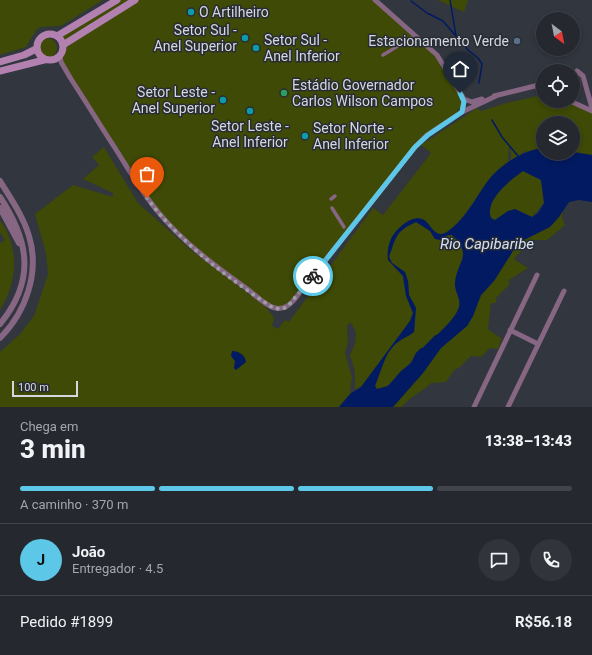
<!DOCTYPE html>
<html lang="pt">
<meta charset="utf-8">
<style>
:root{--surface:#25282f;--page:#31343b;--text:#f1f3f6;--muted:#a3a6aa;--line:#42444b;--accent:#5cc7e7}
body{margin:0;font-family:Roboto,sans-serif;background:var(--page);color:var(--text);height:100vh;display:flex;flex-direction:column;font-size:15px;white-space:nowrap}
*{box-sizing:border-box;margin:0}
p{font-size:13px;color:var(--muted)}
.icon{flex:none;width:22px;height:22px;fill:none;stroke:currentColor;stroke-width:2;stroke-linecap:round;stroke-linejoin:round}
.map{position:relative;height:407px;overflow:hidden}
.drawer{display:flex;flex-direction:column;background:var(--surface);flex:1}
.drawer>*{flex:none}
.needle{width:26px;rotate:148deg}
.tools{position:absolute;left:536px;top:12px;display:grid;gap:8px}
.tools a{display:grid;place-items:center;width:44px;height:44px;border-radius:50%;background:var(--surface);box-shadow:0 2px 6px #0003,0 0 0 1px var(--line);font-size:20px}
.scale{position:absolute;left:12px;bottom:10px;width:66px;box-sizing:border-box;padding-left:4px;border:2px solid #d4d7dd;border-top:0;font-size:11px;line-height:14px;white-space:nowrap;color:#d4d7dd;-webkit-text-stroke:3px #282c35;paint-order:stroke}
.pin{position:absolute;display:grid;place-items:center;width:34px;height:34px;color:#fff;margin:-41px -17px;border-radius:50% 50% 50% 0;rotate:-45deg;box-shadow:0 0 4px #0007}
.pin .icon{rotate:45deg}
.courier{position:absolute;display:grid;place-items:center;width:40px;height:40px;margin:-20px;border:3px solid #5cc7e7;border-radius:50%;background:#fff;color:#222;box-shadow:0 1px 5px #0007}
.headline em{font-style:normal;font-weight:800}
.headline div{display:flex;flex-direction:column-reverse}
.headline{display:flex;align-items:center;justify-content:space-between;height:68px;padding:0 20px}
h1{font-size:26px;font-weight:800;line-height:30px}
.bar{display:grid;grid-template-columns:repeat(4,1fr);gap:6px 4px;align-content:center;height:48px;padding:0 20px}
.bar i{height:5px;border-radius:3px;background:var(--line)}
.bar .selected{background:var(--accent)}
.bar p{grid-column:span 4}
.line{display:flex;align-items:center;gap:10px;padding:0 20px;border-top:1px solid var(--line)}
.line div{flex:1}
.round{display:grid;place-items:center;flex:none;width:42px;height:42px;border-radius:21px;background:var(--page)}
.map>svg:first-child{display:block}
</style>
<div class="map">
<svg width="592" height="407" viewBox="0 0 592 407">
<rect width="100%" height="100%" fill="#31363f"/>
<!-- green -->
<path fill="#3e4a05" d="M0,0H103L61,26L41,27L37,29L26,47L0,55Z
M119,0H130L62,42L59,36Z
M135,0H375L431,49L455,87L462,105L455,114L432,129L291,304L273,308L207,259L159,213L61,62L64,44Z
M438,0H468L464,12Z
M37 48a10 10 0 1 1 20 0a10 10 0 1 1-20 0Z
M543,95V101H565L592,112V155L573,152V123H543V148L524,152L511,160V147H509L508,162C501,168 494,173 488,181C479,192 456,233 441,234C432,234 429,220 417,218L397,230L388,260L403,276L406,296L413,313L410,321L361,387L355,389V372L350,355L355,344L356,333L352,324L349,323L347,327L348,342L345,353L352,377L351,384L350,394L339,407H0V352L20,334L34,316L48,274L46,254L35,214L73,185L113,197V193L83,179L99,165L92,157L104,147L138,203L191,250L266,307L274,318L272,326L278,329L285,320L289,322L373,208L383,215L431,153L421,145L477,108L481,111L506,103Z
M523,171L541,180L544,203L532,217L524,214L508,211L495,220L491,218C484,201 510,180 523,171Z
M564,207L562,217L565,225L547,240H530L514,259L528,268L509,280V285L496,298V303H491L488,329L502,339L498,349L490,348L481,357L471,356L459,368L455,369L446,382L431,383C421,393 410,396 402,407H393L423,373L441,348L467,326L473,316L481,295L494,281L518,243L559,217Z
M0,220C20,249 18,280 0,310V243L5,240L0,232Z
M416,222L430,231L435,239L452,235C467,249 464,255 458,273C457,277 455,281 455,285C457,294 462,300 458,309C453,324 435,333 429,348L416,353C412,363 388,391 377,389L375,386C381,372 385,351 398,342C403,338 409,336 414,332L416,308L409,295L408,281L397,266L392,263L389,257C396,237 395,232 416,222Z"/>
<!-- water -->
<path fill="#021a61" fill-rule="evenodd" d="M540,148H543V153L573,152L592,155V202L579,200L569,202L559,217L550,227L518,243L494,281L481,295L473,316L467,326L441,348L423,373L393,407H339L350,394L361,387L410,321L413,313L406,296L403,276L388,260C387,254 388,245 391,239C396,229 411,215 422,219C431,222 434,240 447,232C465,220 475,199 487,182C500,164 520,153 540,148ZM523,171L541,180L544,203L538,213L532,217L515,209L508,211L495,220L491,218C484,201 510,180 523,171ZM416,222L430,231L435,239L440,240L448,235H452C474,256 457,260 455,283C454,292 463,300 458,310C452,323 438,332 430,343L429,348L426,350L421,348L416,353L411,363L401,371L388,386L377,389L375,386C381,372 385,351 398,342C403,338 409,336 414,332L416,308L409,295L408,281L405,272L392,263L389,257C396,238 395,231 416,222Z
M232,351C239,351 245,355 246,362L236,370L234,368L235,361L231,356Z"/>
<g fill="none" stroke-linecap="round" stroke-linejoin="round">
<!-- stream -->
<path stroke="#021a61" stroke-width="1.5" d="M450,0L456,36
M411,1L427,13L443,21L469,51L478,58L482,64L479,83
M492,120L502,137L518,156"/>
<!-- river -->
<path stroke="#021a61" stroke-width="8" d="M419,357L437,339"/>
<!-- pedestrian -->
<path stroke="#866683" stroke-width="3.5" d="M383,55L411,38
M331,199L335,196
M332,208L344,227"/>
<!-- minor -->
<path stroke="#866683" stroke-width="5" d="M375,0L437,55L464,99L462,112
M60,55L61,62L71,79C86,102 100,125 115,148C129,170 142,193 159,213C184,243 215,266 246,288C262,300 277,320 294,300L415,147L427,135L462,112L496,96
M577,71L583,76L592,108
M494,96L543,84
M464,99L472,102L482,99
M570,101L592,111
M510,330L538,344
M474,407L537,275
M508,407L564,291"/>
<!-- tertiary -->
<path stroke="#866683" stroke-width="6" d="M0,181C11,199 23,216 29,236C40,272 26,312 0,338
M0,197C29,241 36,280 0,324
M0,208L19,243"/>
<!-- secondary -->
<path stroke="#b281af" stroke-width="7" d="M37 47a13 13 0 1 1 26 0a13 13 0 1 1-26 0Z
M57,36L117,0
M63,45L135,0
M0,62L24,55L36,49
M0,71L44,60"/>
</g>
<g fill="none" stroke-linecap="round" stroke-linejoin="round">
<!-- done -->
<path stroke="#9b9fa6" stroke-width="4" stroke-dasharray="0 7.2" d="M147,198C180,243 227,277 273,308L283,309L288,306L313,276"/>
<!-- route -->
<path stroke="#5cc7e7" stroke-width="5" d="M313,276L415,147L428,135L462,112L464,102L460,93"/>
</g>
<!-- markers -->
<g fill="#0f9aa8" stroke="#282c35" stroke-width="1.5">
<circle cx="191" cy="12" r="4"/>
<circle cx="245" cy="38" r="4"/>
<circle cx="256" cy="48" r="4"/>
<circle cx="223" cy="100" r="4"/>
<circle cx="250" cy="111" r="4"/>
<circle cx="305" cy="136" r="4"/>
</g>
<circle fill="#5c6f8a" stroke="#282c35" stroke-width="1.5" cx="517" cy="41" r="4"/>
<circle fill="#2e9e5b" stroke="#282c35" stroke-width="1.5" cx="284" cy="93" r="4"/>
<g text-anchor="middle" stroke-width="3" stroke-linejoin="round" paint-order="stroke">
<!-- poi labels -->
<g font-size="14" fill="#d4d7dd" stroke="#282c35" text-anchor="start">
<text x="199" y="17">O Artilheiro</text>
<text x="237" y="35" text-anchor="end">Setor Sul -<tspan x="237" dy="16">Anel Superior</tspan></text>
<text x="264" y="45">Setor Sul -<tspan x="264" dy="16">Anel Inferior</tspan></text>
<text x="509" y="46" text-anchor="end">Estacionamento Verde</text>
<text x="292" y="90">Estádio Governador<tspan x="292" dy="16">Carlos Wilson Campos</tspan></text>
<text x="215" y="97" text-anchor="end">Setor Leste -<tspan x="215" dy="16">Anel Superior</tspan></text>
<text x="250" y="131" text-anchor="middle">Setor Leste -<tspan x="250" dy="16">Anel Inferior</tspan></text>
<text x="313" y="133">Setor Norte -<tspan x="313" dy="16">Anel Inferior</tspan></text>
</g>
<!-- water labels -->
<g font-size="15" font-style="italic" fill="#d5e0f5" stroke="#282c35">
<text x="487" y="249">Rio Capibaribe</text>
</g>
</g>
</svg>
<div class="tools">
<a><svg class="needle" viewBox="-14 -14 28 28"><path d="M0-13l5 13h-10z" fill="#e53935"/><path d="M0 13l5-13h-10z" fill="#a3a6aa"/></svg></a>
<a><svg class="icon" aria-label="locate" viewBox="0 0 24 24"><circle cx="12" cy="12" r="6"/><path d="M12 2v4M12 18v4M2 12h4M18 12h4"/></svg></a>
<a><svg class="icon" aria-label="layers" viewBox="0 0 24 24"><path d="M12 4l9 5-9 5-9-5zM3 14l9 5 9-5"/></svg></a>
</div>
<div class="scale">100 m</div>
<div class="pin" style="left:147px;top:198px;background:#ea580c"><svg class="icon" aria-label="bag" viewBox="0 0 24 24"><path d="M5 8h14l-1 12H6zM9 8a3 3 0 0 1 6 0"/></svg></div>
<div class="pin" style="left:460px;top:93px;background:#1f2937"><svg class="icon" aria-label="home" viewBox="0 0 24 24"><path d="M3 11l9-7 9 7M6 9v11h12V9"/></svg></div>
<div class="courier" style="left:313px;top:276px"><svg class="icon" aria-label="bike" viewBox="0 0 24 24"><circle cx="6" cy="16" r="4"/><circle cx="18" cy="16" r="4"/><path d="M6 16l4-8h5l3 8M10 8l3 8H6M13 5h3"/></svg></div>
</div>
<section class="drawer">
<div class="headline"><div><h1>3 min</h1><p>Chega em</p></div><em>13:38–13:43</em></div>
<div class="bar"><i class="selected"></i><i class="selected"></i><i class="selected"></i><i></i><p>A caminho · 370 m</p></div>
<div class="line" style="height:72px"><b class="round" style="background:var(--accent);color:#111">J</b><div><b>João</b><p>Entregador · 4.5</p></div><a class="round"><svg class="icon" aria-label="chat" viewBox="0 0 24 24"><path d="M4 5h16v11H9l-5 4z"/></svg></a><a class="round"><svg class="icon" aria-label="phone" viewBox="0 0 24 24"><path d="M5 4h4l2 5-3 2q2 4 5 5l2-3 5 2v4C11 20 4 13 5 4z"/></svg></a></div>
<div class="line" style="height:52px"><div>Pedido #1899</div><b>R$56.18</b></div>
</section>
